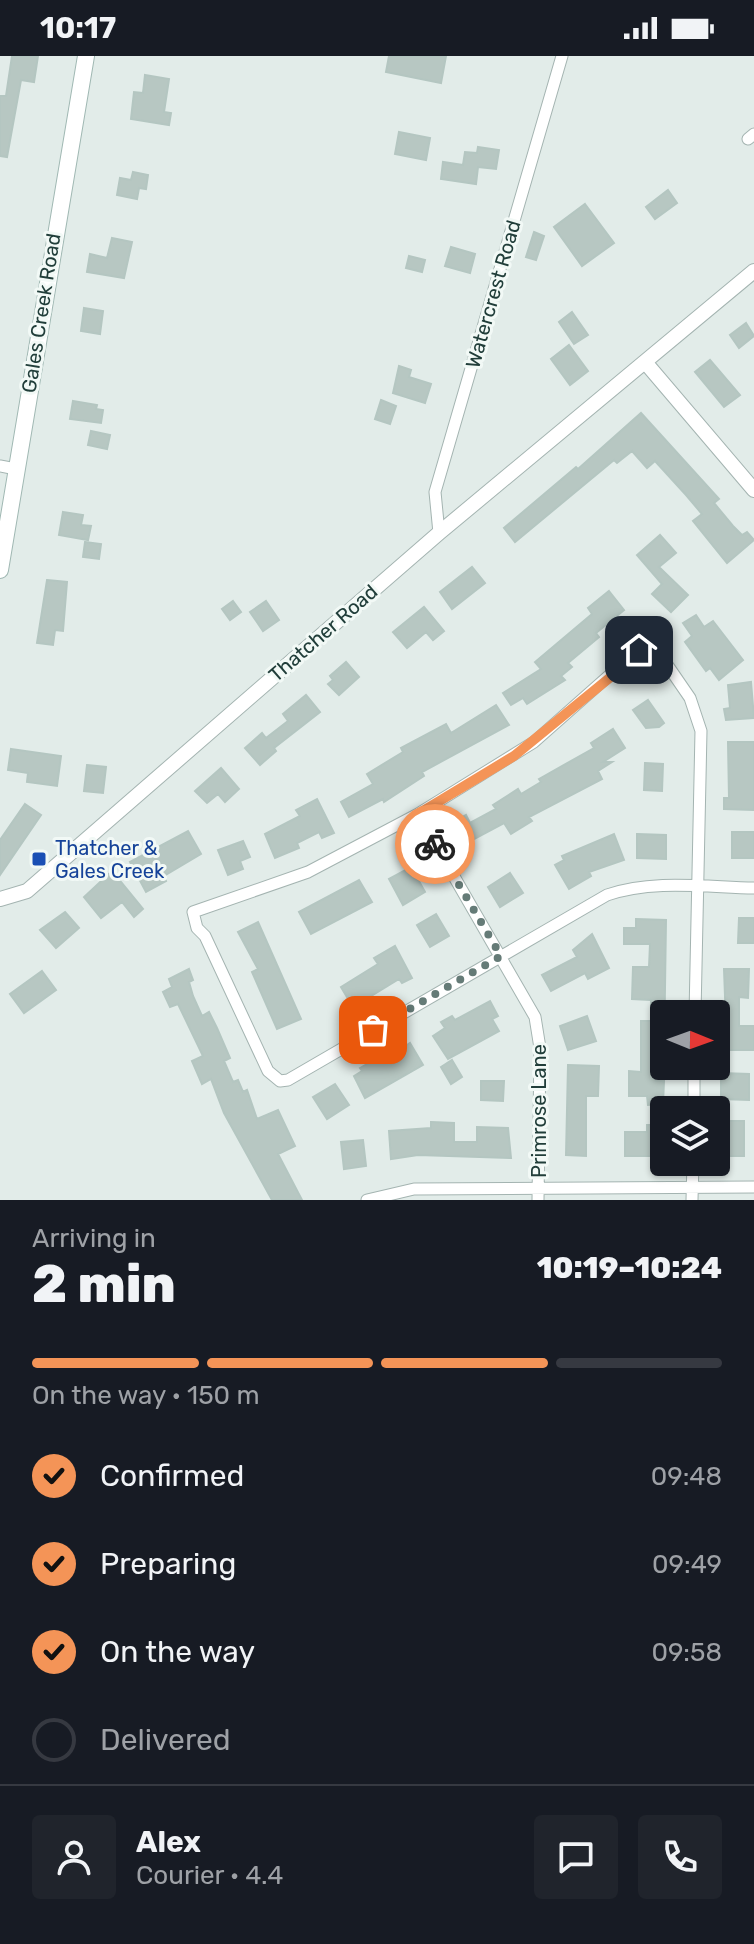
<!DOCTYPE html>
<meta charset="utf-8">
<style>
:root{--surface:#171b24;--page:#20242c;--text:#f1f3f6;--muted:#9ea1a6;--line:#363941;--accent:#f49457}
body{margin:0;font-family:Rubik,sans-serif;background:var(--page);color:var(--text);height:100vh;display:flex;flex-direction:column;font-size:30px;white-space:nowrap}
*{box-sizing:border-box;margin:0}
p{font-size:26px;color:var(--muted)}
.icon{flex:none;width:44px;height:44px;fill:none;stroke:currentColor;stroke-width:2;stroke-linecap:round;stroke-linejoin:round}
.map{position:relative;height:1144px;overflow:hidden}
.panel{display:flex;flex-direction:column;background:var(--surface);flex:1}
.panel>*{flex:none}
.needle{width:52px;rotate:91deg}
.buttons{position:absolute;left:650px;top:944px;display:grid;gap:16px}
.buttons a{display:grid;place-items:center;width:80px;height:80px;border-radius:8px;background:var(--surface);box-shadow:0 2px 6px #0004;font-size:40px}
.pin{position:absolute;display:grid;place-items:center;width:68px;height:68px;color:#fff;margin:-34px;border-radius:16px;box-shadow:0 4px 12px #0006}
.courier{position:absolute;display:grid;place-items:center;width:80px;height:80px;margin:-40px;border:6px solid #f49457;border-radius:50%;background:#fff;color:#222;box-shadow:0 2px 10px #0007}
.head em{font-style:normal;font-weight:800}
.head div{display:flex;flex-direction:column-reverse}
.head{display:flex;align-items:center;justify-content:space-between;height:136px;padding:0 32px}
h1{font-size:52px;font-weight:800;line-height:60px}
.bar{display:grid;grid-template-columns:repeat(4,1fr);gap:12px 8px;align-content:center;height:96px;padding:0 32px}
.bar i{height:10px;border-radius:6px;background:var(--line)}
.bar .active{background:var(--accent)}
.bar p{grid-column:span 4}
.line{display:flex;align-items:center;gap:20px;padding:0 32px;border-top:2px solid var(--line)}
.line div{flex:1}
.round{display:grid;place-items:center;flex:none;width:84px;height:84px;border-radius:8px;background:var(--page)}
ol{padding:0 32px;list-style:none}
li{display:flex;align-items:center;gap:24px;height:88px}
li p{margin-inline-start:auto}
li .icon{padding:8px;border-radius:50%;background:var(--accent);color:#111;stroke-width:4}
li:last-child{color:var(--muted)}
li i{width:44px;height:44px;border:4px solid var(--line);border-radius:50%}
.status{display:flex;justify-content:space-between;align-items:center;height:56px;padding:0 40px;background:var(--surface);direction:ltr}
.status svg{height:22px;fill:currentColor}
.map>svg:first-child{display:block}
</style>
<div class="status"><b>10:17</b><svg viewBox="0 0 49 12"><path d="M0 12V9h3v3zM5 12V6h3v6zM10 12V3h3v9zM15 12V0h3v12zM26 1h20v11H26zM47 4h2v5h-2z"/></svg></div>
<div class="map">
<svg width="754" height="1144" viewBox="0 0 754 1144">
<rect width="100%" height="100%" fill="#e2ece9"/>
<!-- building -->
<path fill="#b7c7c2" stroke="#b4c6c1" stroke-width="2" d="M12,0H38L34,26L21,24L7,101L0,100V40H6Z
M389,0H446L441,27L386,16Z
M145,19L169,23L164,56L171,57L169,69L131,63L134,36L143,37Z
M399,76L430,82L426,104L395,98Z
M478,91L499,94L496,113L478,111L476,128L441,123L443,106L463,109L465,96L477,97Z
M133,116L148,119L146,133L139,132L137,143L117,139L120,122L131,124Z
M668,134L677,147L655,163L646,151Z
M585,148L614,187L582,210L554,171Z
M534,176L544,180L536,204L526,201Z
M112,182L132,186L124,222L87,216L90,198L107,202Z
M451,191L475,198L470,217L445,210Z
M409,200L425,204L422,216L406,212Z
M84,252L103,255L100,278L81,275Z
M572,256L588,279L574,288L559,266Z
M746,267L754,280L739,292L730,279Z
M569,289L588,315L570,329L551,303Z
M710,304L740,339L724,351L695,316Z
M399,310L411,314L409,321L431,328L425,347L393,337Z
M381,344L396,350L390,368L375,363Z
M73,345L97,349L96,353L103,354L101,367L70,363Z
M641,357L719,443L714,447L733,470L742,479L747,476L754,484L727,507L693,465L702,458L686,439L655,405L647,412L632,395L617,407L614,404L515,486L504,472L576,411L578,413Z
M91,375L110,379L107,393L88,389Z
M63,456L83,459L81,469L91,470L88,484L59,479Z
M660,479L676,497L659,511L688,539L671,556L652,538L662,528L637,499Z
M85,486L101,488L99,503L83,501Z
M472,511L485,527L452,553L440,536Z
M47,524L67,526L63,575L55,574L53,589L37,587Z
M609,535L624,554L596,577L599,581L568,607L572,611L561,620L565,624L527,648L523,642L511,649L503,637L541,613L535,606L592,558L588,552Z
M233,545L241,556L230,564L222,553Z
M266,545L279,564L263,575L250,556Z
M424,551L444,575L433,584L426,576L407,592L393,576Z
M696,559L704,571L713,565L743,604L719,624L710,612L706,615L685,586L692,580L683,567Z
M346,606L359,621L339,639L328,628L333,624L330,620Z
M751,626L754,662L726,664L724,653L730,652L728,629Z
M306,639L320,656L274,692L276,695L260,709L245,692L262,677L266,682L288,665L283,658Z
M648,644L664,667L659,671L646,672L633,654Z
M496,649L509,669L422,716L424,720L384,746L383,743L349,761L341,746L373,728L367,718L403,696L401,692L446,668L451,677Z
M613,673L625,692L603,706H612L598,715L602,723L529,761L532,765L511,778L504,767L465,788L454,766L466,759L470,767L496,753L493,749L518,733L521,738L541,726L539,723L594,692L591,687Z
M728,686H754V754L724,753V742H729Z
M11,693L61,700L57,730L27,726L28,717L8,714Z
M645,707L663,708L662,735L644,734Z
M87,709L106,711L103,737L84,735Z
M221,712L239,733L225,746L218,738L207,747L195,735Z
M317,743L334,777L322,782L319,776L297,787L299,792L275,802L265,778L300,760L296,754Z
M25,748L41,759L0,819V784Z
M188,775L201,798L164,820L166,825L146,836L130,806Z
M732,776H754V802H732Z
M614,778L624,804L589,816L591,820L569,833L555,809L564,804L562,800Z
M637,778L666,779V803L637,802Z
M243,785L250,801L240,805L243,813L228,819L218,794Z
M411,811L425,836L403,849L389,823Z
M112,815L143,853L134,861L122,846L101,862L84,841Z
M510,817L523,837L500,851L488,831Z
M359,824L372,846L311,878L299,856Z
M65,856L79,872L56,892L40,874Z
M436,858L449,880L430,891L417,869Z
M739,862H754V887H738Z
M636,863L666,864L664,999H657L656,1025H664L663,1048L648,1049L647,1040H629V1015L641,1016V965H651V944L632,943L633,911H649L650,888H624V872H636Z
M258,866L301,963L277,973L252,916L258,913L238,876Z
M592,878L609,912L588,923L585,917L551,935L542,919L577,901L573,894Z
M395,890L412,922L402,927L399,923L353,951L341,931L378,908L374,902Z
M189,913L193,924L189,926L193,940L202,960L209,956L217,972L230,1002L224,1005L233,1026L238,1024L243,1036L247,1034L257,1063L278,1054L295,1090L278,1098L302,1144H272L224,1057L211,1023L202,1028L192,1005L203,1000L178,948L170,951L163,936L172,931L169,923Z
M724,913H749L748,942L739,941V970H754V994H727Z
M42,915L56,934L24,957L10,938Z
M490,945L498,960L492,963L499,975L448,1003L433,980L445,972L441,966L452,960L455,964Z
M587,960L596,985L568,994L560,970Z
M410,987L423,1009L365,1042L354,1020L362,1015L360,1012L402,988L404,991Z
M452,1004L462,1021L451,1028L441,1011Z
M568,1009L599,1010L598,1040H586V1100L566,1099Z
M721,1017L749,1018V1044L721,1043Z
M481,1025H504L503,1045L481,1044Z
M335,1028L349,1049L327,1063L313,1041Z
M722,1065H744V1100H721Z
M431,1066L454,1067V1086H477V1071L508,1072L511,1102L418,1099L391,1103L389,1075L431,1072Z
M647,1069H659L658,1100H625V1076H647Z
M363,1084L366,1110L344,1113L341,1086Z"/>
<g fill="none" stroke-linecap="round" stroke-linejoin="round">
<!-- minor casing -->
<g stroke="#a4b4b1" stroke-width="13">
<path id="minor" d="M748,83L754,78
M0,410L16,413
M439,477L435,436L562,0
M418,758L535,961L540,992L538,1144
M695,958L701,675L690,642L657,594L647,586L534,686L418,758L308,816L193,856L197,872L205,880L268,1015L280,1025L288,1024L607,839C652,823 706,831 754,832
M694,1054V1010
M367,1144L414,1133L754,1131
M692,1144L693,1106"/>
</g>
<!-- tertiary casing -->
<g stroke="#a4b4b1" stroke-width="16">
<path id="tertiary" d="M645,306L754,434
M0,843L27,835L439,477L754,215"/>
</g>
<!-- secondary casing -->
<g stroke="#a0b8b3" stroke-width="18">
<path id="secondary" d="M0,514L86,0"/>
</g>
<!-- minor -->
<use href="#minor" stroke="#fff" stroke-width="11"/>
<!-- tertiary -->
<use href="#tertiary" stroke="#fff" stroke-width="14"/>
<!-- secondary -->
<use href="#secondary" stroke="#fff" stroke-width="16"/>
</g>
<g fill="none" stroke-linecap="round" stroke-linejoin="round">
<!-- done -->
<path stroke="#657b77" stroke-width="8" stroke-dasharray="0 14.4" d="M373,974L501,900L435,788"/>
<!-- route -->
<path stroke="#f49457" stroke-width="10" d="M435,788L418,758L514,700L629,606L639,594"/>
</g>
<!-- markers -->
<rect fill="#1a4fb4" stroke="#f2f9f6" stroke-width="3" x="31" y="795" width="16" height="16" rx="4"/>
<g text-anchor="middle" stroke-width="6" stroke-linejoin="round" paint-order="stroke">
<!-- street labels -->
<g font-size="20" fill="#213e3a" stroke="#f2f9f6">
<text transform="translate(493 238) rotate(-74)" y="7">Watercrest Road</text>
<text transform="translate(41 257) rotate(-81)" y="7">Gales Creek Road</text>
<text transform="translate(323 577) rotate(-41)" y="7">Thatcher Road</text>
<text transform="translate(539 1055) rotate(-90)" y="7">Primrose Lane</text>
</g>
<!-- transit labels -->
<g font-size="20" fill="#164399" stroke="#f2f9f6" text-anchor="start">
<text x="55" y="799">Thatcher &amp;<tspan x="55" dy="23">Gales Creek</tspan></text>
</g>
</g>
</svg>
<div class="buttons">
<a><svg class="needle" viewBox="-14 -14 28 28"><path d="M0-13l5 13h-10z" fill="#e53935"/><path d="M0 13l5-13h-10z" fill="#9ea1a6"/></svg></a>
<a><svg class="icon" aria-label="layers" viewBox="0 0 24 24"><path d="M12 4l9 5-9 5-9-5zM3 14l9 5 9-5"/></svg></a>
</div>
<div class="pin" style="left:373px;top:974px;background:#ea580c"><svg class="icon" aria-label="bag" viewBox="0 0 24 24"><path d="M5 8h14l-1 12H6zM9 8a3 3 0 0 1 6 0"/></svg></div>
<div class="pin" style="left:639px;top:594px;background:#1f2937"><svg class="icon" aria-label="home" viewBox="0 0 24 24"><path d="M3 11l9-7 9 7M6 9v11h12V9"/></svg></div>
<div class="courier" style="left:435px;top:788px"><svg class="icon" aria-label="bike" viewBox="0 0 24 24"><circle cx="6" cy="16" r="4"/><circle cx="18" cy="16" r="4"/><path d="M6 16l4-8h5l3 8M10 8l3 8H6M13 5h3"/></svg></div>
</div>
<section class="panel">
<div class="head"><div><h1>2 min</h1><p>Arriving in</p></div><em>10:19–10:24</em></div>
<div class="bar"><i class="active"></i><i class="active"></i><i class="active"></i><i></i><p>On the way · 150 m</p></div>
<ol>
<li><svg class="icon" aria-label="check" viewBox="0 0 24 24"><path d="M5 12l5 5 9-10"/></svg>Confirmed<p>09:48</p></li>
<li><svg class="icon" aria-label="check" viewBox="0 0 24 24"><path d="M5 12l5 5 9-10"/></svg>Preparing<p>09:49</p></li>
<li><svg class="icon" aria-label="check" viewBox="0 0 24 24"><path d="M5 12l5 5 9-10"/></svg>On the way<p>09:58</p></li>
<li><i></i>Delivered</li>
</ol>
<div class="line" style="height:144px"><a class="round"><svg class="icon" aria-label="person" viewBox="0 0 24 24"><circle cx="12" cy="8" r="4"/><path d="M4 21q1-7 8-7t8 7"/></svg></a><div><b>Alex</b><p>Courier · 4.4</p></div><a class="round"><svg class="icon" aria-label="chat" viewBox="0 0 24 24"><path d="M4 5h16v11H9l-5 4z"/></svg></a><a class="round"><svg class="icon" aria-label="phone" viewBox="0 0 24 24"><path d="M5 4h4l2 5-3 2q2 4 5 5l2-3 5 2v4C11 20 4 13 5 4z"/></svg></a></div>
</section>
